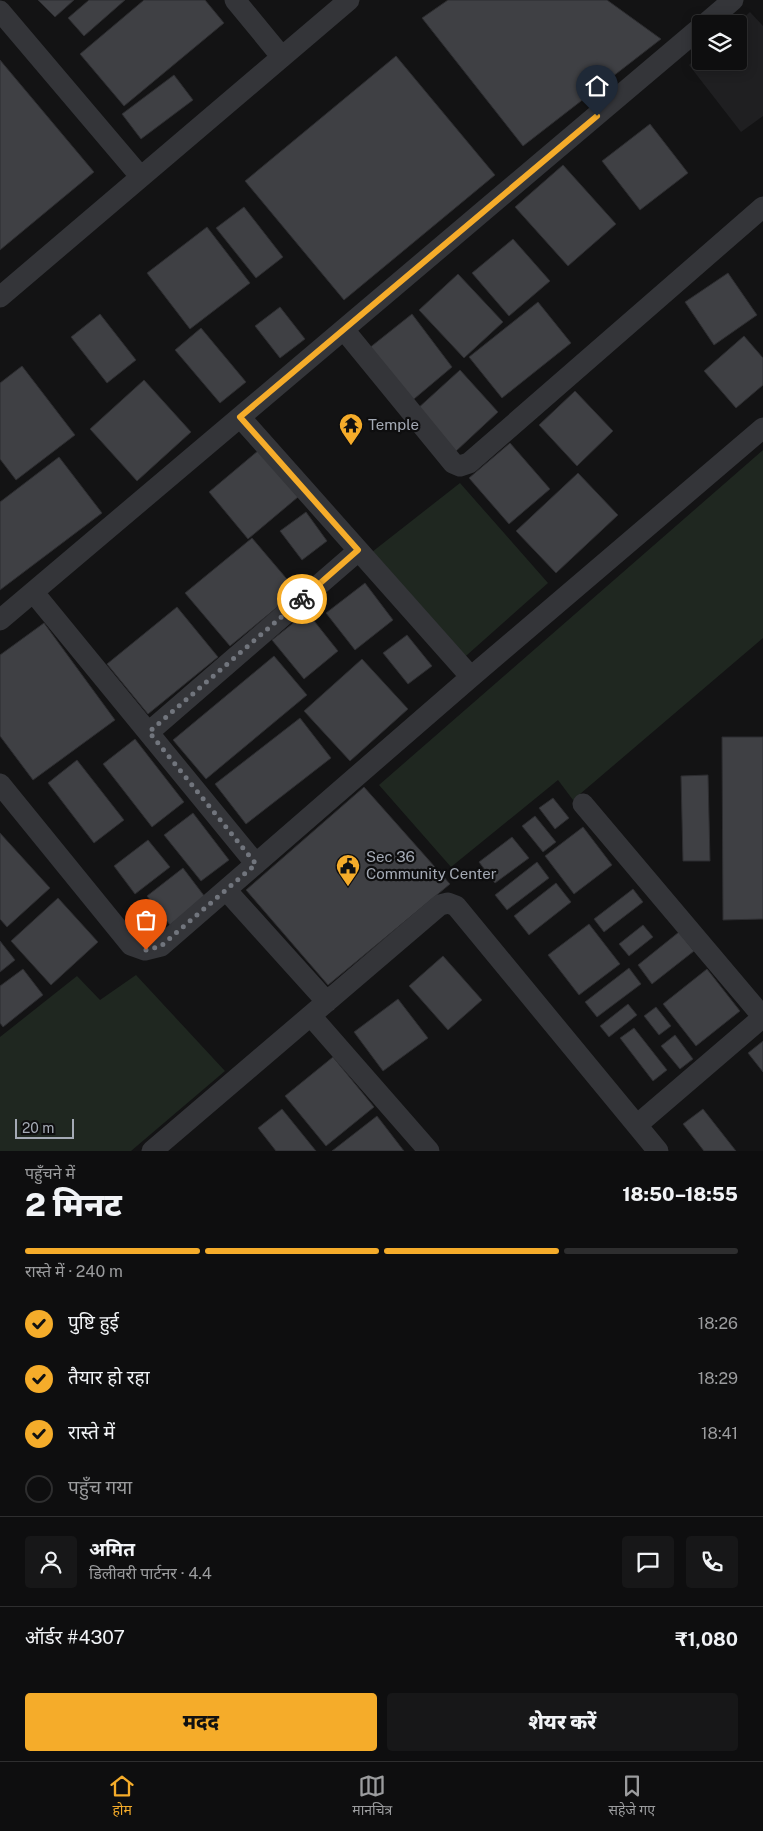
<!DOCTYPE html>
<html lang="hi">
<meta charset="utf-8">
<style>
:root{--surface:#0e0e0f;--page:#171718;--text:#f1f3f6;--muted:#9b9c9e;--line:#2e2e2f;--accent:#f5ac2a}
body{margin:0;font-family:"Public Sans","Noto Sans Devanagari",sans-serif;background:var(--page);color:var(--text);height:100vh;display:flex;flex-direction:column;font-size:19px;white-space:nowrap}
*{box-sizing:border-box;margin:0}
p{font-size:16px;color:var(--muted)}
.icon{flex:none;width:28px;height:28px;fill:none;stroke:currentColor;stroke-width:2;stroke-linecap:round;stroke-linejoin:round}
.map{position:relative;height:1151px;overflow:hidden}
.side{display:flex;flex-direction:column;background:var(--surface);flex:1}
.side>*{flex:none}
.fabs{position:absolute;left:692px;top:15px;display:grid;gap:10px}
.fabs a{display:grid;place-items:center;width:55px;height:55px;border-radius:5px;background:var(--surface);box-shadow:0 2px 12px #0003,0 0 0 1px var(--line);font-size:25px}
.scale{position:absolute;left:15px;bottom:12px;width:59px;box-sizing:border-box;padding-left:5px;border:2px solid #a4aab5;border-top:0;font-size:14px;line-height:18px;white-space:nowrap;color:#a4aab5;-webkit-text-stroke:4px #0e0e0f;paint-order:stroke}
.pin{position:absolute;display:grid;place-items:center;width:42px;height:42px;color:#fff;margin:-51px -21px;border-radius:50% 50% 50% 0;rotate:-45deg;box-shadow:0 0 5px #0007}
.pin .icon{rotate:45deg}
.courier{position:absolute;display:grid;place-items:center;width:50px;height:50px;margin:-25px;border:4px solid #f5ac2a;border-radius:50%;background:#fff;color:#222;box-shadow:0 1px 6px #0007}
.headline em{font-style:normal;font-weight:800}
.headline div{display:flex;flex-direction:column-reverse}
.headline{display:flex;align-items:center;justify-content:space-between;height:85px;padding:0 25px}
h1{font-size:32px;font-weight:800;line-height:38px}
.bar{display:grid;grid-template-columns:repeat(4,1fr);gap:8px 5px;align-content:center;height:60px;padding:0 25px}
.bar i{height:6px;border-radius:4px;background:var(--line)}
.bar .current{background:var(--accent)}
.bar p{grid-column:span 4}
.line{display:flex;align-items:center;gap:12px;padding:0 25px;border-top:1px solid var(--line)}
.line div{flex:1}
.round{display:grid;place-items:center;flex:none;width:52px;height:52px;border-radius:5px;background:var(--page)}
ol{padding:0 25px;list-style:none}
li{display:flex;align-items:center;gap:15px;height:55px}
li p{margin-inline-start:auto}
li .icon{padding:5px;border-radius:50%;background:var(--accent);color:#111;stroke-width:4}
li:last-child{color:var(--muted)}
li i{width:28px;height:28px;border:2px solid var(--line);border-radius:50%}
.action{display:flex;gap:10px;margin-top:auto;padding:10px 25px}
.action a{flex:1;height:58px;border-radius:5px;background:var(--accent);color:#111;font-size:20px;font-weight:800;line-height:58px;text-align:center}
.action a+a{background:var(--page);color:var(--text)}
.tab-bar{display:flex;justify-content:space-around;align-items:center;height:70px;border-top:1px solid var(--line);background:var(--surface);font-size:14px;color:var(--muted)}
.tab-bar a{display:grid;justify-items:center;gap:2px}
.tab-bar .current{color:var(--accent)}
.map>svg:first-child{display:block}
</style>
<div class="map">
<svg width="763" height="1151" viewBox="0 0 763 1151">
<rect width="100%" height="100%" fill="#131314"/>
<!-- built -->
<path fill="#1f1f21" d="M750,12L763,26V116L741,132L689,65L701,54V61H739V24H737Z"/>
<!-- green -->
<path fill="#1f2720" d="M763,450V638L573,800L558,780L451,867L379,785Z
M460,483L548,583L458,663L372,552Z
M136,975L225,1071L131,1151H0V1037L77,976L100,1000Z"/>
<!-- building -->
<path fill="#3f4044" stroke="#2d2d30" d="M38,0H74L55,17Z
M89,0H125L84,36L68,18Z
M144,0H205L224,23L124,106L80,54Z
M448,0H607L661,39L523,146L422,18Z
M396,56L495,175L344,300L245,181Z
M0,60L94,172L0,250Z
M174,75L193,100L141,139L122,114Z
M650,124L688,173L640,210L602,161Z
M563,165L616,224L568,266L515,207Z
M244,207L283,257L256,278L216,228Z
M207,227L250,283L190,329L147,273Z
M513,239L550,281L509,316L472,273Z
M728,273L757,315L714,345L685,302Z
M458,274L503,322L464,358L419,310Z
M538,302L571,343L502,398L469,357Z
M280,307L305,339L280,358L255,326Z
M100,314L136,360L107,383L71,337Z
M412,314L452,367L408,404L368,349Z
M201,328L246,382L220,403L175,350Z
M744,336L763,358V385L736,408L704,371Z
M22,366L75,435L16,480L0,459V383Z
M460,370L498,412L455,452L416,410Z
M144,380L191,432L137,481L90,429Z
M575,391L613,431L577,466L539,425Z
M510,443L550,489L509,524L469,478Z
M259,450L298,497L248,539L209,492Z
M59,457L102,513L0,590V502Z
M578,473L618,515L556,573L516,531Z
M306,512L327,541L302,560L280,531Z
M252,538L297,591L230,646L185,593Z
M365,583L393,620L355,650L326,613Z
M177,607L218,657L148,714L107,664Z
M307,612L338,651L304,679L272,640Z
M44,623L115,720L33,780L0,736V655Z
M407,635L432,666L408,684L383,653Z
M274,656L307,695L206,779L173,740Z
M362,659L408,709L350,761L304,711Z
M300,718L331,758L246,824L215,784Z
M722,737H763V919L723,920Z
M135,739L184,802L152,827L103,764Z
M77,760L124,820L94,843L48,783Z
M708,775L710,861H683L681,776Z
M364,787L450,884L328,985L246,890Z
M553,798L569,818L555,829L539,808Z
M193,813L229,860L201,881L164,835Z
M535,816L556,842L543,852L522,826Z
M583,827L612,865L574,894L545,856Z
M0,833L50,888L7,927L0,919Z
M512,837L529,858L495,883L479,862Z
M148,840L170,867L135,894L114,866Z
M537,862L549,878L507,910L495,895Z
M183,868L205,897L170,925L147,896Z
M556,883L571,902L529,935L514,916Z
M633,889L643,902L604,932L594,919Z
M58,898L98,942L51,985L11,941Z
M589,924L620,964L579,995L548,955Z
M643,925L653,937L629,956L619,944Z
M679,932L694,951L652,984L638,965Z
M0,941L15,960L0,972Z
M443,956L482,1000L448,1030L409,986Z
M629,968L641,984L597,1017L585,1002Z
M23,969L43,995L3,1027L0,1023V986Z
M707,969L740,1011L696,1046L663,1004Z
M398,999L428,1038L383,1071L354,1032Z
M628,1004L637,1015L609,1037L600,1026Z
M656,1007L671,1026L659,1035L644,1016Z
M634,1028L667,1070L653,1081L620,1038Z
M675,1035L693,1059L680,1069L661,1046Z
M763,1041V1072L748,1053Z
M333,1057L374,1107L326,1146L285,1096Z
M282,1109L316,1151H276L258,1128Z
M703,1109L736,1151H704L683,1124Z
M377,1116L404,1151H332Z"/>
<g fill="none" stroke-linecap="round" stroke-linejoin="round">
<!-- minor -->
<path stroke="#343539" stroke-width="21" d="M235,0L281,56
M0,11L140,176
M705,24L733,0
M0,297L349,0
M345,331L453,463L460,466L469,463L763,207
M240,417L471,677
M34,593L256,864
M0,620L701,27
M149,732L358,551
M0,784L131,945L145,950L161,946L471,677L763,428
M583,804L763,1017
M226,890L327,1002
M311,1016L429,1151
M637,1125L763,1017
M152,1151L440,905L448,903L456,906L658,1151"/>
</g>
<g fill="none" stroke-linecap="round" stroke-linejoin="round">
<!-- done -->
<path stroke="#71757d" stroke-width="5" stroke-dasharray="0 9" d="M146,950L161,946L256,864L149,732L302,599"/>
<!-- route -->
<path stroke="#f5ac2a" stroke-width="6" d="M302,599L358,550L240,417L597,116"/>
</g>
<!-- icons -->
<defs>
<g id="temple-pin" transform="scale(1.25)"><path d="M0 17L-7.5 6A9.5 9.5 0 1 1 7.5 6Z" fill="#f5ac2a" stroke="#0e0e0f"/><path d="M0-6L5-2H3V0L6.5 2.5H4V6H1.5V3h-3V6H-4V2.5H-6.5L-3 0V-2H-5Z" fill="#111"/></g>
<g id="civic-pin" transform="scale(1.25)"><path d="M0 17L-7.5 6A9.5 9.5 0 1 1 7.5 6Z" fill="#f5ac2a" stroke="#0e0e0f"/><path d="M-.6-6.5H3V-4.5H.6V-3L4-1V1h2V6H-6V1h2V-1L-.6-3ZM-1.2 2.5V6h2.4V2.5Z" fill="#111"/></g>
</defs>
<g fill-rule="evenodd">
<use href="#temple-pin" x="351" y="425"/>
<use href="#civic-pin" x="348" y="866"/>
</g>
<g text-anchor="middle" stroke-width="4.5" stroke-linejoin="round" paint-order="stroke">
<!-- poi labels -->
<g font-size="15" fill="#a4aab5" stroke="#0e0e0f" text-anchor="start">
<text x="368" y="430">Temple</text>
<text x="366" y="862">Sec 36<tspan x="366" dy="17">Community Center</tspan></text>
</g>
</g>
</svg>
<div class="fabs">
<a><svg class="icon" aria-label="layers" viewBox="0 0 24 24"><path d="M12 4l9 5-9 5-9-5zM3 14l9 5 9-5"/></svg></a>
</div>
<div class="scale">20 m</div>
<div class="pin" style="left:146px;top:950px;background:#ea580c"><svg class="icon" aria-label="bag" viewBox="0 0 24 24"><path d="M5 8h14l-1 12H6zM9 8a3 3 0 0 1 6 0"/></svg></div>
<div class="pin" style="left:597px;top:116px;background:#1f2937"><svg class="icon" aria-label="home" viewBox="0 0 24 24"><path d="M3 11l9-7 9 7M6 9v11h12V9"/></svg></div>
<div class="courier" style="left:302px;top:599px"><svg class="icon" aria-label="bike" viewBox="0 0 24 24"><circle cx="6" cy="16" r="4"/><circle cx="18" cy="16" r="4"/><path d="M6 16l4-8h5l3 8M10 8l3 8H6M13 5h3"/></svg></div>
</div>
<section class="side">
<div class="headline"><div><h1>2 मिनट</h1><p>पहुँचने में</p></div><em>18:50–18:55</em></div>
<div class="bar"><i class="current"></i><i class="current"></i><i class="current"></i><i></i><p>रास्ते में · 240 m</p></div>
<ol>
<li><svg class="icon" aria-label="check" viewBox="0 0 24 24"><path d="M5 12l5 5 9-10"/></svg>पुष्टि हुई<p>18:26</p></li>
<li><svg class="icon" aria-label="check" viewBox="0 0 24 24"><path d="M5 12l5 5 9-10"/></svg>तैयार हो रहा<p>18:29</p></li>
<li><svg class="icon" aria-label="check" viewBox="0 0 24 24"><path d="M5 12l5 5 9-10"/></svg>रास्ते में<p>18:41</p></li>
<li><i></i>पहुँच गया</li>
</ol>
<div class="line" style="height:90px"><a class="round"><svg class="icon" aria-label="person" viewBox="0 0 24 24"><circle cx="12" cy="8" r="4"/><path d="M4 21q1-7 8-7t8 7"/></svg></a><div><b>अमित</b><p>डिलीवरी पार्टनर · 4.4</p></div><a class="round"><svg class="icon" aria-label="chat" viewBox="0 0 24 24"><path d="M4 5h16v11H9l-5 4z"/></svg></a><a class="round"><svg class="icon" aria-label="phone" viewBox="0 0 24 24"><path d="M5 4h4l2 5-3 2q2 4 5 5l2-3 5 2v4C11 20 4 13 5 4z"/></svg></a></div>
<div class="line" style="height:65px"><div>ऑर्डर #4307</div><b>₹1,080</b></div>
<div class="action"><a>मदद</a><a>शेयर करें</a></div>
</section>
<nav class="tab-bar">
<a class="current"><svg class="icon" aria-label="home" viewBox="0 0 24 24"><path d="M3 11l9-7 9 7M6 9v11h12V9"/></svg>होम</a>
<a><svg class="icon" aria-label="map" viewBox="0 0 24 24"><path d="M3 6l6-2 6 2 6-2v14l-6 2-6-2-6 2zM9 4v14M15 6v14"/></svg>मानचित्र</a>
<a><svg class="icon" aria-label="saved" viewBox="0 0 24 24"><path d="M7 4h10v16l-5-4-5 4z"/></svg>सहेजे गए</a>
</nav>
